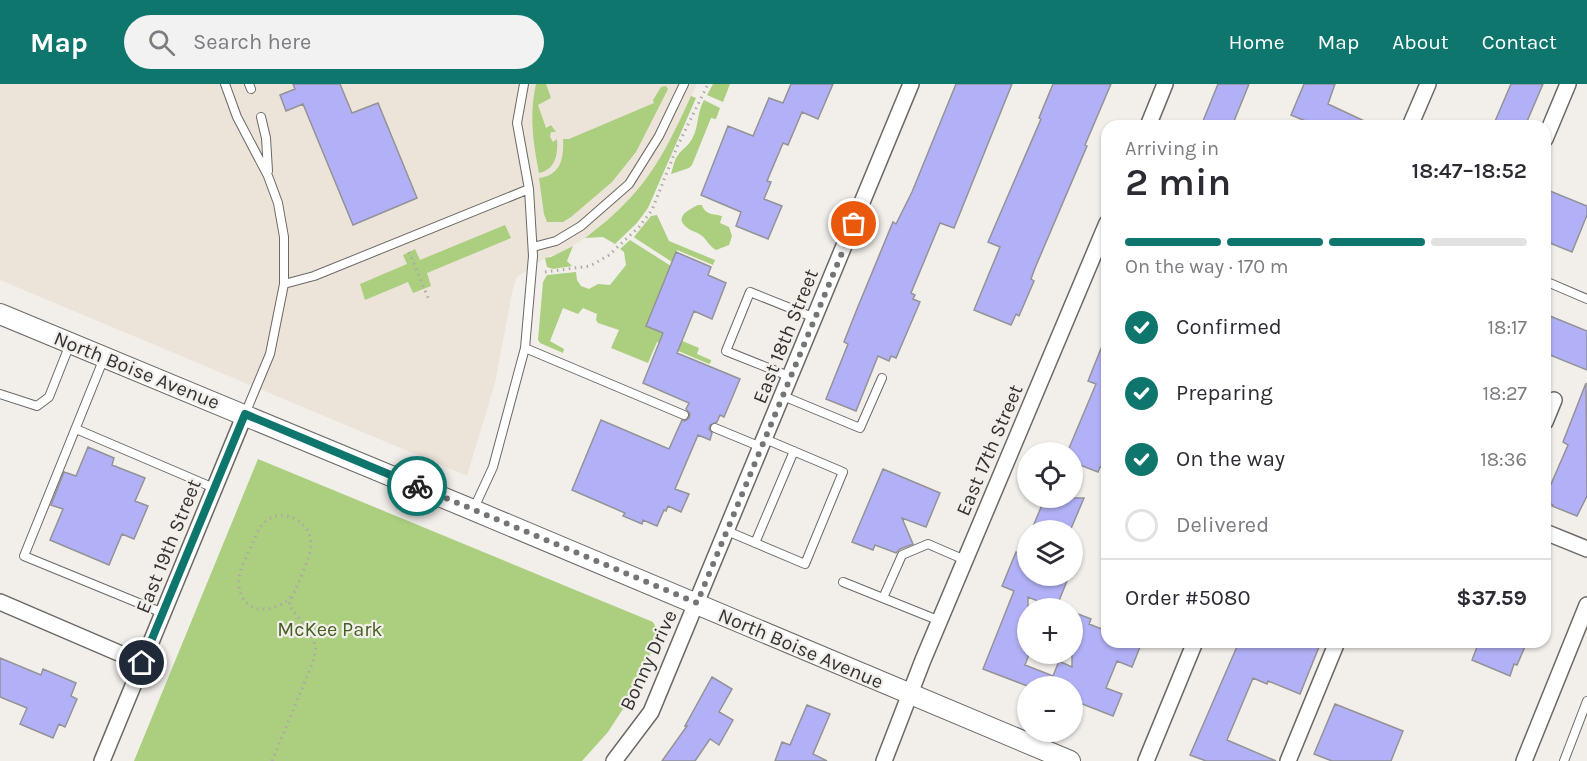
<!DOCTYPE html>
<meta charset="utf-8">
<style>
:root{--surface:#fff;--page:#f2f2f3;--text:#2b2b33;--muted:#7c7c81;--line:#e1e1e2;--accent:#0f766e}
body{margin:0;font-family:Karla,sans-serif;background:var(--page);color:var(--text);height:100vh;display:flex;flex-direction:column;font-size:22px;white-space:nowrap}
*{box-sizing:border-box;margin:0}
p{font-size:20px;color:var(--muted)}
.icon{flex:none;width:33px;height:33px;fill:none;stroke:currentColor;stroke-width:2;stroke-linecap:round;stroke-linejoin:round}
.map{position:relative;flex:1;overflow:hidden}
.side{position:absolute;left:1101px;top:36px;width:450px;height:528px;display:flex;flex-direction:column;background:var(--surface);border-radius:18px;box-shadow:0 2px 4px #0004}
.side>*{flex:none}
.fabs{position:absolute;left:1017px;top:358px;display:grid;gap:12px}
.fabs a{display:grid;place-items:center;width:66px;height:66px;border-radius:50%;background:var(--surface);box-shadow:0 2px 4px #0004;font-size:30px}
.pin{position:absolute;display:grid;place-items:center;width:51px;height:51px;color:#fff;margin:-26px;border:3px solid #fff;border-radius:50%;box-shadow:0 2px 6px #0007}
.courier{position:absolute;display:grid;place-items:center;width:60px;height:60px;margin:-30px;border:4px solid #0f766e;border-radius:50%;background:#fff;color:#222;box-shadow:0 2px 8px #0007}
.overview em{font-style:normal;font-weight:600}
.overview div{display:flex;flex-direction:column-reverse}
.overview{display:flex;align-items:center;justify-content:space-between;height:102px;padding:0 24px}
h1{font-size:39px;font-weight:600;line-height:45px}
.bar{display:grid;grid-template-columns:repeat(4,1fr);gap:9px 6px;align-content:center;height:72px;padding:0 24px}
.bar i{height:8px;border-radius:4px;background:var(--line)}
.bar .current{background:var(--accent)}
.bar p{grid-column:span 4}
.line{display:flex;align-items:center;gap:15px;padding:0 24px;border-top:2px solid var(--line)}
.line div{flex:1}
ol{padding:0 24px;list-style:none}
li{display:flex;align-items:center;gap:18px;height:66px}
li p{margin-inline-start:auto}
li .icon{padding:6px;border-radius:50%;background:var(--accent);color:#fff;stroke-width:4}
li:last-child{color:var(--muted)}
li i{width:33px;height:33px;border:3px solid var(--line);border-radius:50%}
header{display:flex;align-items:center;gap:36px;box-sizing:border-box;height:84px;padding:0 30px;background:var(--accent);color:#fff}
header strong{font-size:28px}
nav{display:flex;gap:33px;margin-inline-start:auto;font-size:21px}
.search{width:420px;height:54px;background:var(--page);display:flex;align-items:center;gap:15px;box-sizing:border-box;padding:0 21px;border-radius:33px;color:var(--muted);font-size:22px}
.map>svg:first-child{display:block}
</style>
<header>
<strong>Map</strong>
<div class="search"><svg class="icon" aria-label="search" viewBox="0 0 24 24"><circle cx="10" cy="10" r="6"/><path d="M15 15l6 6"/></svg>Search here</div>
<nav><a>Home</a><a>Map</a><a>About</a><a>Contact</a></nav>
</header>
<div class="map">
<svg width="1587" height="677" viewBox="0 0 1587 677">
<rect width="100%" height="100%" fill="#f2efeb"/>
<!-- built -->
<path fill="#ece3d9" d="M0,0H697L668,63L656,82L642,102L625,121L585,154L562,168L545,174L517,193L513,204L495,299L467,392L0,196Z"/>
<!-- green -->
<path fill="#abcf7f" d="M546,0L551,14L538,21L546,44L551,41L556,48H551L550,53L553,58L557,55C558,70 556,85 539,89C533,58 529,31 536,0Z
M713,0H730L723,18L707,11Z
M666,2L668,5L636,68L612,98L571,133L563,138H547L544,130L539,94C561,91 564,74 563,55H569L654,19L653,16L661,3Z
M691,12L696,14L648,124L637,139L615,160L603,153L585,154C644,110 662,76 691,12Z
M704,16L720,24L716,35L711,34L692,81L689,84L671,90C673,84 674,76 678,71C682,65 689,62 693,53C699,41 697,28 704,16Z
M698,121H702C705,131 714,130 722,132L720,139L729,143L732,152L729,161L716,166C709,162 707,156 702,152C698,148 693,148 689,145C672,134 688,126 698,121Z
M657,131L669,157L715,176L713,181L677,166L672,178L635,154L634,153L651,132Z
M505,141L511,154L427,189L431,202L413,209L408,198L365,216L360,200L407,180L403,171L415,165L420,176Z
M630,156L671,182L647,242L699,264L697,270L711,276V278L709,280L657,258L648,279L611,264L619,246L598,239L596,236L597,230L583,224L578,230L563,224L550,257L564,265L563,269L540,259L538,256L543,198L547,191L576,188L577,196L581,202L589,205L598,200L610,201L626,181L624,168L620,165Z
M573,162L567,177L572,182L553,185L547,183L545,174L551,173Z
M258,375L653,538L659,549L634,608L608,648L582,677H134Z"/>
<!-- building -->
<path fill="#b2b1f7" stroke="#939397" stroke-width="1.5" d="M293,0H340L352,29L378,19L417,114L353,141L303,20L286,27L280,11L295,5Z
M791,0H833L818,35L802,28L788,61L783,59L767,97L771,98L764,115L782,122L768,155L736,142L741,128L701,111L728,42L753,52L769,14L783,19Z
M956,0H1012L954,144L940,139L911,209L915,211L913,215L920,218L896,274L891,272L889,277L878,272L856,327L826,315L848,260L844,258L857,225L893,138L896,140L912,108Z
M1053,0H1111L1085,61L1087,62L1035,184L1031,195L1034,197L1019,232L1016,230L1011,241L974,226L1000,163L988,158L1041,35L1039,34Z
M1218,0H1249L1232,42H1201Z
M1304,0H1335L1328,20L1375,42H1318L1291,31Z
M1511,0H1543L1525,42H1493Z
M1545,105L1587,122V131L1572,168L1545,157Z
M676,168L711,183L708,191L726,199L712,235L694,227L677,269L740,295L724,333L720,331L717,338L710,341L709,345L712,349L710,356L698,351L675,405L689,410L681,428L668,422L666,427L664,426L657,442L643,436L642,440L623,432L625,429L572,406L601,336L669,365L682,336L685,337L689,334L690,330L686,325L689,319L643,299L663,249L646,242Z
M1545,230L1587,247V286L1545,269Z
M1106,252L1107,385L1100,383L1098,388L1072,378V369H1067L1096,300L1088,297Z
M1586,299L1587,412L1577,432L1552,422L1553,421L1545,417V414L1568,361L1563,358Z
M88,363L114,374L112,381L145,394L135,417L148,422L134,455L122,450L109,481L50,456L63,425L51,421L64,388L76,392Z
M883,385L940,409L926,443L902,434L913,460L900,465L896,469L875,461L873,466L852,458Z
M1045,414H1084L1070,447H1031Z
M1016,468L1028,473V492H1069L1056,524L1028,513V573L1025,581L1053,592L1059,577L1072,583V544L1078,530L1091,535L1089,540L1107,547V558H1142L1132,583L1117,577L1106,604L1122,610L1113,632L1072,616V603H1030L983,585L1014,507L1002,502Z
M1239,558H1321L1300,610L1268,597L1267,600L1253,594L1227,656L1276,677H1206L1190,671Z
M1479,558H1527L1517,581L1514,580L1510,592L1472,576Z
M0,574L41,591L43,585L76,599L71,612L77,615L65,643L59,640L53,654L20,640L27,624L0,613Z
M712,593L732,605L719,628L733,636L719,661L710,655L695,677H662L687,642H685Z
M1335,620L1403,647L1391,677H1332L1314,670Z
M807,621L830,630L813,670L827,677H775L782,658L790,661Z"/>
<g fill="none" stroke-linecap="round" stroke-linejoin="round">
<!-- service casing -->
<g stroke="#6c6965" stroke-width="10">
<path id="service" d="M225,0L237,33L268,92L278,119L284,153V200L270,270L245,330
M249,0L251,5
M261,33L266,54L268,87
M533,163L556,157L581,142L629,100L659,52L684,0
M1545,197L1587,215
M284,200L314,192L529,105
M525,264L684,331
M104,274L24,472L163,529
M791,293L726,267L750,208L815,234
M0,310L37,322L49,313L70,260
M783,312L860,344L882,294
M715,344L761,363
M76,345L214,404
M474,424L493,383L525,264L533,172L529,105L517,39L524,0
M727,447L805,480L843,388L765,355
M755,459L794,367
M843,498L940,537
M883,514L902,471L928,460L965,476
M1564,677L1587,617"/>
</g>
<!-- minor casing -->
<g stroke="#6c6965" stroke-width="18">
<path id="minor" d="M1148,42L1165,0
M1410,42L1428,0
M1545,55L1568,0
M1545,338L1554,316
M1545,448L1587,465
M0,518L142,579
M102,677L245,330
M614,677L651,628L911,0
M884,677L923,576L1107,139
M1146,677L1195,558
M1288,677L1337,558
M1524,677L1587,521"/>
</g>
<!-- tertiary casing -->
<g stroke="#6c6965" stroke-width="22">
<path id="tertiary" d="M0,230L473,426L1070,677"/>
</g>
<!-- path -->
<path stroke="#acaaa7" stroke-width="3" stroke-dasharray="1.5 4.5" stroke-linecap="butt" d="M409,168L429,216
M545,188L590,182L609,171L639,143L652,126L677,63L708,0
M272,677L313,578L316,563L311,550L289,521C294,508 311,473 311,461C312,438 283,422 265,438C259,443 256,451 253,458C248,471 237,488 239,502C243,532 275,530 292,512"/>
<!-- service -->
<use href="#service" stroke="#fff" stroke-width="8"/>
<!-- minor -->
<use href="#minor" stroke="#fff" stroke-width="15"/>
<!-- tertiary -->
<use href="#tertiary" stroke="#fff" stroke-width="20"/>
</g>
<g fill="none" stroke-linecap="round" stroke-linejoin="round">
<!-- done -->
<path stroke="#767573" stroke-width="6" stroke-dasharray="0 10.8" d="M417,402L697,519L854,140"/>
<!-- route -->
<path stroke="#0f766e" stroke-width="8" d="M142,579L245,330L417,402"/>
</g>
<g text-anchor="middle" stroke-width="4.5" stroke-linejoin="round" paint-order="stroke">
<!-- street labels -->
<g font-size="20" fill="#343332" stroke="#f2efeb">
<text transform="translate(785 252) rotate(-68)" y="7">East 18th Street</text>
<text transform="translate(137 286) rotate(22)" y="7">North Boise Avenue</text>
<text transform="translate(989 366) rotate(-67)" y="7">East 17th Street</text>
<text transform="translate(168 462) rotate(-68)" y="7">East 19th Street</text>
<text transform="translate(801 564) rotate(23)" y="7">North Boise Avenue</text>
<text transform="translate(648 576) rotate(-65)" y="7">Bonny Drive</text>
</g>
<!-- park labels -->
<g font-size="20" fill="#475f23" stroke="#f2efeb">
<text x="330" y="552">McKee Park</text>
</g>
</g>
</svg>
<div class="fabs">
<a><svg class="icon" aria-label="locate" viewBox="0 0 24 24"><circle cx="12" cy="12" r="6"/><path d="M12 2v4M12 18v4M2 12h4M18 12h4"/></svg></a>
<a><svg class="icon" aria-label="layers" viewBox="0 0 24 24"><path d="M12 4l9 5-9 5-9-5zM3 14l9 5 9-5"/></svg></a>
<a>+</a>
<a>−</a>
</div>
<div class="pin" style="left:854px;top:140px;background:#ea580c"><svg class="icon" aria-label="bag" viewBox="0 0 24 24"><path d="M5 8h14l-1 12H6zM9 8a3 3 0 0 1 6 0"/></svg></div>
<div class="pin" style="left:142px;top:579px;background:#1f2937"><svg class="icon" aria-label="home" viewBox="0 0 24 24"><path d="M3 11l9-7 9 7M6 9v11h12V9"/></svg></div>
<div class="courier" style="left:417px;top:402px"><svg class="icon" aria-label="bike" viewBox="0 0 24 24"><circle cx="6" cy="16" r="4"/><circle cx="18" cy="16" r="4"/><path d="M6 16l4-8h5l3 8M10 8l3 8H6M13 5h3"/></svg></div>
<section class="side">
<div class="overview"><div><h1>2 min</h1><p>Arriving in</p></div><em>18:47–18:52</em></div>
<div class="bar"><i class="current"></i><i class="current"></i><i class="current"></i><i></i><p>On the way · 170 m</p></div>
<ol>
<li><svg class="icon" aria-label="check" viewBox="0 0 24 24"><path d="M5 12l5 5 9-10"/></svg>Confirmed<p>18:17</p></li>
<li><svg class="icon" aria-label="check" viewBox="0 0 24 24"><path d="M5 12l5 5 9-10"/></svg>Preparing<p>18:27</p></li>
<li><svg class="icon" aria-label="check" viewBox="0 0 24 24"><path d="M5 12l5 5 9-10"/></svg>On the way<p>18:36</p></li>
<li><i></i>Delivered</li>
</ol>
<div class="line" style="height:78px"><div>Order #5080</div><b>$37.59</b></div>
</section>
</div>
